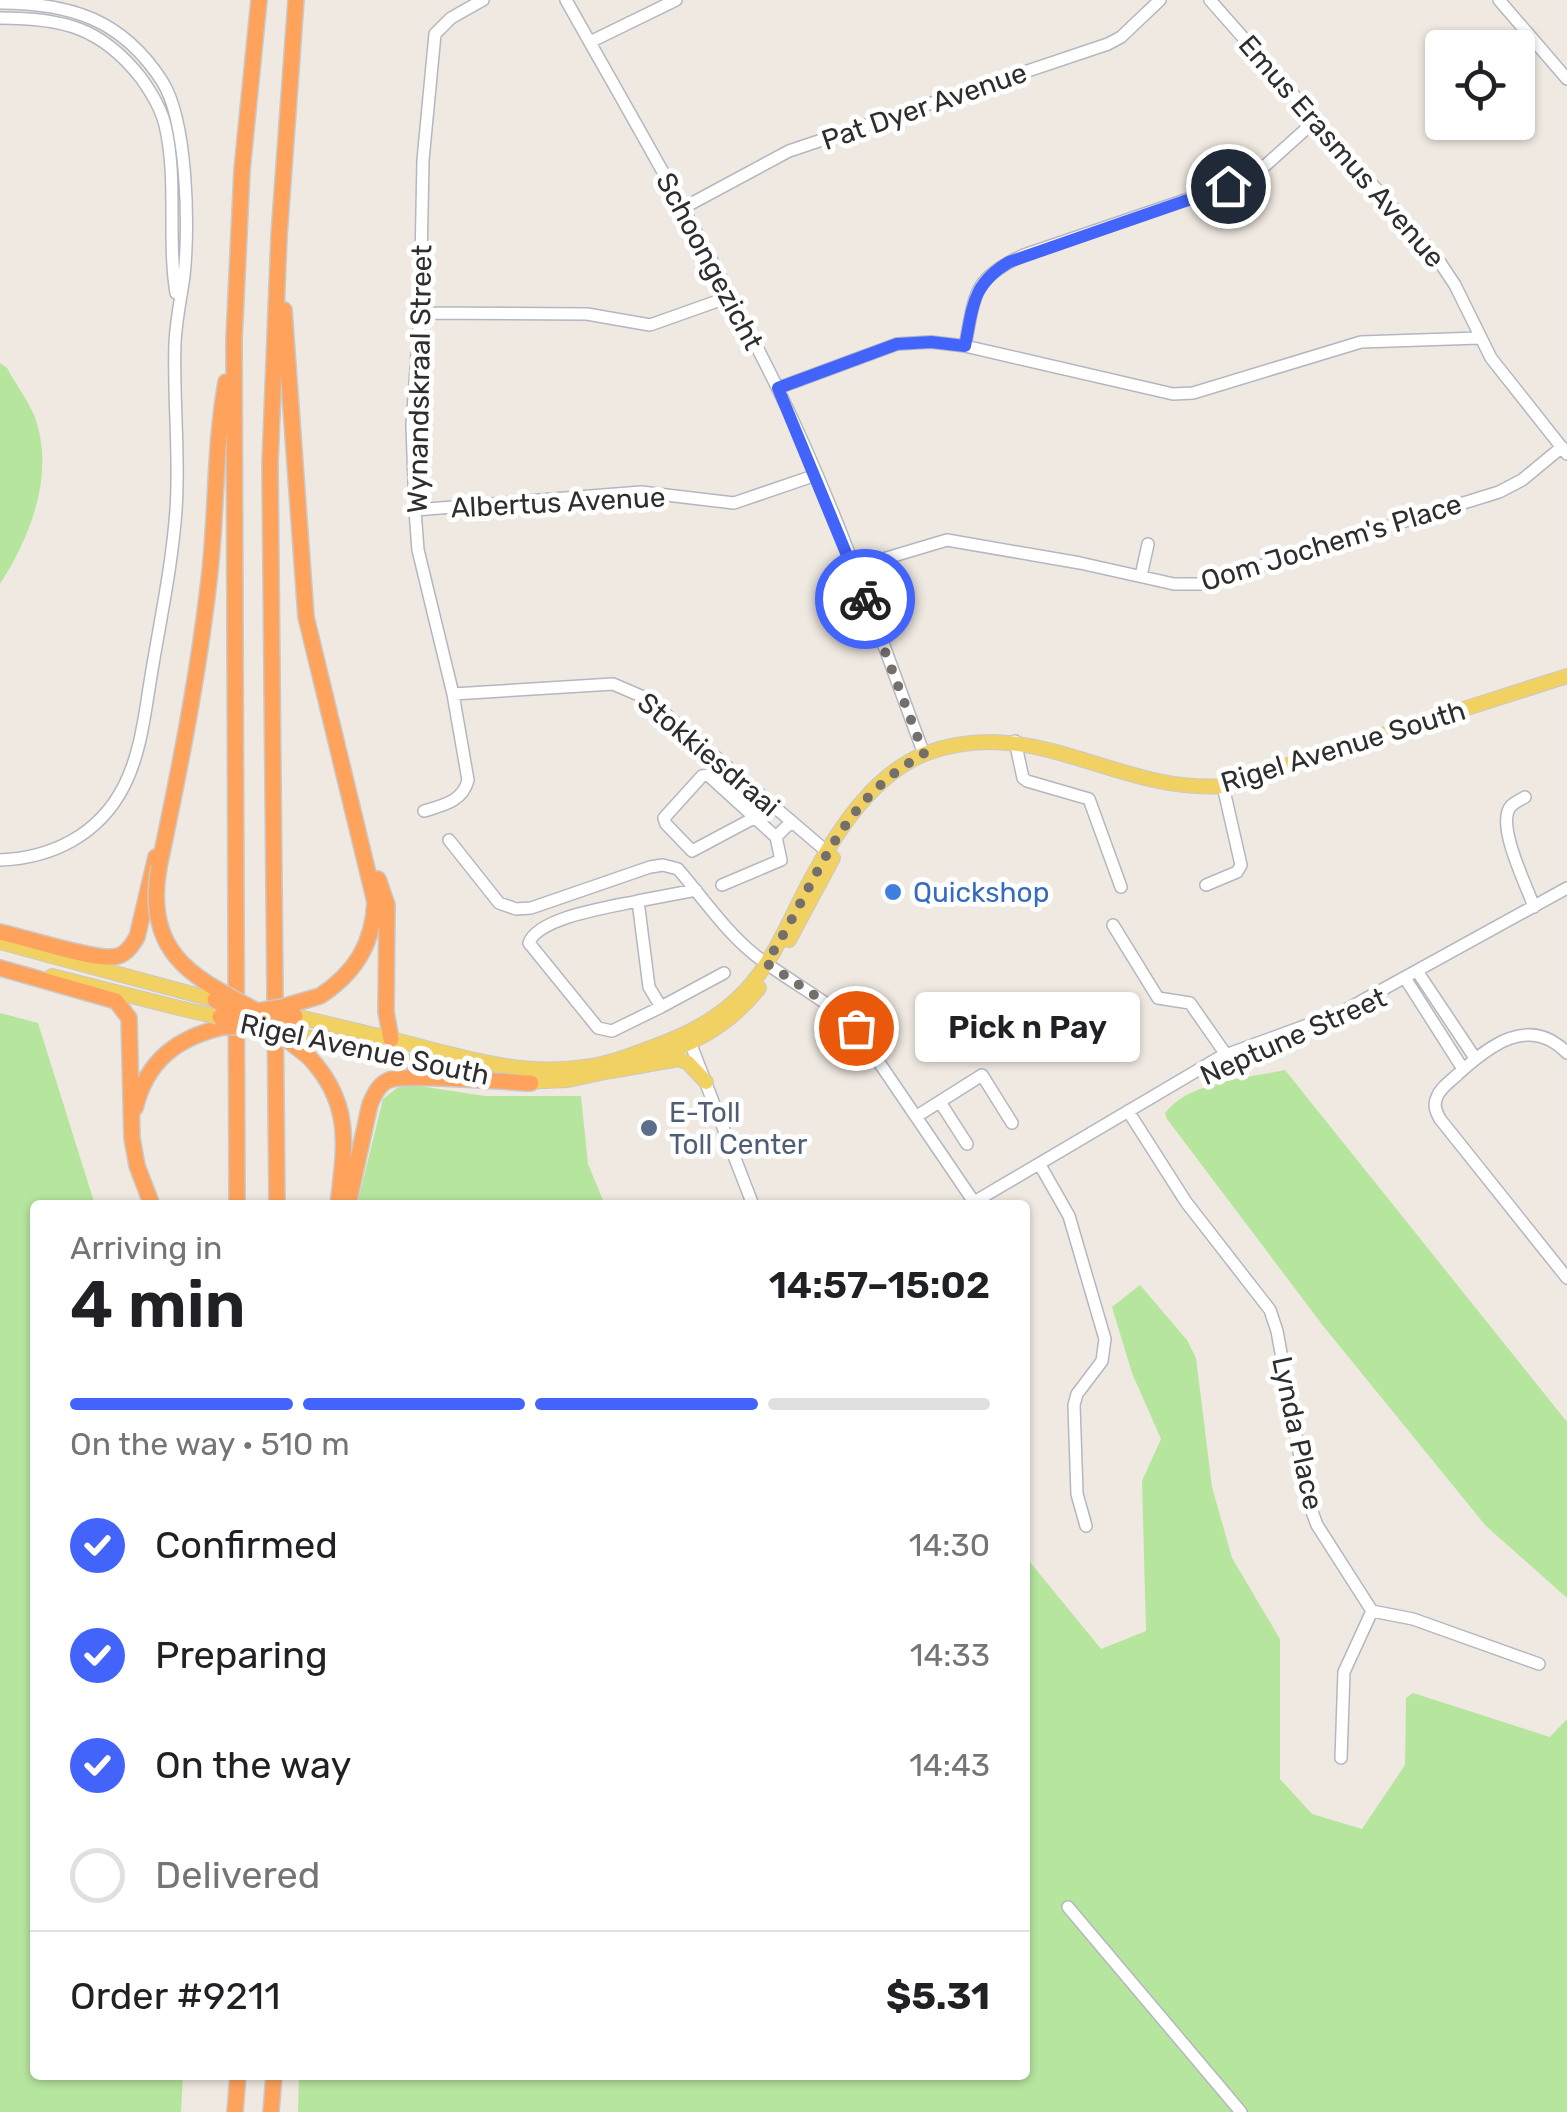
<!DOCTYPE html>
<meta charset="utf-8">
<style>
:root{--surface:#fff;--page:#f6f6f6;--text:#202124;--muted:#757577;--line:#e0e0e0;--accent:#4264fb}
body{margin:0;font-family:Rubik,sans-serif;background:var(--page);color:var(--text);height:100vh;display:flex;flex-direction:column;font-size:38px;white-space:nowrap}
*{box-sizing:border-box;margin:0}
p{font-size:32px;color:var(--muted)}
.icon{flex:none;width:55px;height:55px;fill:none;stroke:currentColor;stroke-width:2;stroke-linecap:round;stroke-linejoin:round}
.map{position:relative;flex:1;overflow:hidden}
.drawer{position:absolute;left:30px;top:1200px;width:1000px;height:880px;display:flex;flex-direction:column;background:var(--surface);border-radius:10px;box-shadow:0 2px 8px #0004}
.drawer>*{flex:none}
.fabs{position:absolute;left:1425px;top:30px;display:grid;gap:20px}
.fabs a{display:grid;place-items:center;width:110px;height:110px;border-radius:10px;background:var(--surface);box-shadow:0 2px 8px #0004;font-size:50px}
.pin{position:absolute;display:grid;place-items:center;width:85px;height:85px;color:#fff;margin:-42px;border:5px solid #fff;border-radius:50%;box-shadow:0 2px 10px #0007}
.courier{position:absolute;display:grid;place-items:center;width:100px;height:100px;margin:-50px;border:8px solid #4264fb;border-radius:50%;background:#fff;color:#222;box-shadow:0 2px 12px #0007}
.bubble{position:absolute;height:70px;border-radius:10px;background:var(--surface);box-shadow:0 2px 8px #0004;font-size:32px;font-weight:600;line-height:70px;text-align:center}
.headline em{font-style:normal;font-weight:600}
.headline div{display:flex;flex-direction:column-reverse}
.headline{display:flex;align-items:center;justify-content:space-between;height:170px;padding:0 40px}
h1{font-size:65px;font-weight:600;line-height:75px}
.bar{display:grid;grid-template-columns:repeat(4,1fr);gap:15px 10px;align-content:center;height:120px;padding:0 40px}
.bar i{height:12px;border-radius:8px;background:var(--line)}
.bar .active{background:var(--accent)}
.bar p{grid-column:span 4}
.line{display:flex;align-items:center;gap:25px;padding:0 40px;border-top:2px solid var(--line)}
.line div{flex:1}
ol{padding:0 40px;list-style:none}
li{display:flex;align-items:center;gap:30px;height:110px}
li p{margin-inline-start:auto}
li .icon{padding:10px;border-radius:50%;background:var(--accent);color:#fff;stroke-width:4}
li:last-child{color:var(--muted)}
li i{width:55px;height:55px;border:5px solid var(--line);border-radius:50%}
.map>svg:first-child{display:block}
</style>
<div class="map">
<svg width="1567" height="2112" viewBox="0 0 1567 2112">
<rect width="100%" height="100%" fill="#efe9e1"/>
<!-- green -->
<path fill="#b6e59e" d="M0,363L7,368C15,383 27,399 34,415C56,472 31,536 0,584Z
M0,1013L38,1023L95,1205H35V2075H183L181,2112H0Z
M1285,1070L1567,1422V1598L1486,1526L1324,1327L1167,1119L1165,1113C1190,1081 1248,1078 1285,1070Z
M412,1085L485,1096H581L588,1164L605,1205H357L383,1099L397,1088Z
M1140,1285L1187,1340L1196,1358L1212,1487L1232,1558L1280,1639V1779L1312,1814L1362,1829L1405,1765L1406,1698L1413,1693L1550,1737L1567,1719V2112H298L299,2075H1025V1556L1101,1649L1146,1631L1142,1481L1161,1439L1132,1373L1112,1307Z"/>
<g fill="none" stroke-linecap="round" stroke-linejoin="round">
<!-- minor casing -->
<g stroke="#b4b7c1" stroke-width="14">
<path id="minor" d="M566,0C638,128 712,255 777,387C835,505 878,631 924,754
M1210,0L1437,258L1455,285L1491,358L1567,454
M1499,0L1567,79
M0,3C70,3 122,19 162,81C188,122 189,227 184,276C181,298 176,320 175,343C173,399 180,455 176,510C172,566 160,621 151,676C145,712 141,753 124,786C99,835 52,858 0,860
M0,18C62,18 101,27 141,78C151,92 161,108 165,125C178,180 167,238 176,293
M590,42L676,0
M683,208L789,151L1108,44L1121,37L1160,0
M420,313L587,314L650,325L729,297
M965,346C975,295 972,278 1024,255L1244,180L1267,164L1317,119
M778,388L897,344L931,342L965,346L1173,394L1193,393L1361,342L1479,338
M415,510L641,492L734,503L816,475
M853,568L947,540L1080,563L1174,584H1202L1499,492L1522,480L1562,447
M1141,576L1148,544
M453,694L613,684L648,699L832,856
M1015,741L1023,778L1027,781L1089,799L1121,887
M1525,797C1520,800 1515,802 1511,806C1495,824 1527,886 1534,907
M424,811C444,805 463,801 468,780L453,694L418,550L415,510L412,425L420,313L423,160L435,34L451,18L483,0
M754,818L692,851L666,824L664,818L702,776L708,775L776,837L791,822
M449,840L499,903L516,909L531,908L650,867L663,865L678,869C703,898 725,931 755,955C788,981 826,999 855,1027L974,1202
M722,885L781,860L776,837
M1206,885L1237,872L1241,865L1223,786
M696,890L638,901L649,987L661,1007L724,973
M638,901C611,907 538,917 529,943L598,1028L612,1031L661,1007
M1113,925L1158,998L1190,1003L1227,1056
M1417,971L1475,1058
M1405,978L1463,1069
M688,1037L753,1205
M1567,1053C1529,1014 1489,1046 1458,1074C1451,1081 1440,1088 1437,1097C1433,1105 1436,1112 1440,1119L1567,1278
M940,1102L967,1144
M1128,1111L1186,1202L1270,1310L1277,1331L1308,1501L1317,1525L1372,1611L1413,1619L1539,1664
M917,1116L982,1075L1012,1123
M1040,1165L1069,1216L1105,1339L1102,1361L1077,1394L1074,1405L1077,1494L1086,1526
M969,1205L1220,1057L1340,1013L1567,888
M1341,1758L1344,1672L1372,1611
M1068,1907L1241,2112"/>
</g>
<!-- major casing -->
<g stroke="#c9c9c9" stroke-width="16">
<path id="major" d="M789,940L833,858
M0,942L185,992
M52,976L183,1009
M295,1016C327,1024 359,1031 391,1039C455,1055 519,1077 585,1067C608,1064 629,1056 650,1048C687,1035 719,1019 746,990C775,959 791,916 811,879C837,831 874,773 927,753C1033,713 1118,794 1223,786L1567,676
M295,1034L461,1074
M635,1063C685,1048 726,1030 759,988
M611,1071L679,1059L688,1063L706,1082
M522,1082L568,1080L610,1071"/>
</g>
<!-- highway casing -->
<g stroke="#c9c9c9" stroke-width="18">
<path id="highway" d="M284,310L306,617L375,902C373,944 355,973 320,996
M159,867C179,772 198,677 209,580C217,514 214,448 226,382
M378,879L387,905L386,1012L391,1039
M0,932C23,937 94,960 113,957C125,956 131,947 137,937L156,857
M0,968L116,1001L129,1018L132,1138L137,1166L152,1205
M309,1057C353,1104 345,1146 338,1205
M135,1108C147,1060 177,1038 223,1027
M237,1205L234,340L242,170L259,0
M277,1205L270,464L279,236L296,0
M348,1205L370,1104C374,1095 379,1084 389,1080C405,1073 505,1082 531,1083
M235,2112L238,2075
M271,2112L274,2075"/>
</g>
<!-- minor -->
<use href="#minor" stroke="#fff" stroke-width="11"/>
<!-- major -->
<use href="#major" stroke="#f2d163" stroke-width="14"/>
<!-- highway -->
<use href="#highway" stroke="#ffa35c" stroke-width="15"/>
<!-- major-bridge casing -->
<g stroke="#c9c9c9" stroke-width="16" stroke-linecap="butt">
<path id="major-bridge" d="M185,992L223,1002
M183,1009L231,1020"/>
</g>
<!-- highway-bridge casing -->
<g stroke="#c9c9c9" stroke-width="18" stroke-linecap="butt">
<path id="highway-bridge" d="M159,867C139,977 227,986 295,1034
M215,1000L290,1042L309,1057
M220,1017L282,1007L320,996
M223,1027L257,1026L295,1016"/>
</g>
<!-- major-bridge -->
<use href="#major-bridge" stroke="#f2d163" stroke-width="14"/>
<!-- highway-bridge -->
<use href="#highway-bridge" stroke="#ffa35c" stroke-width="15"/>
</g>
<g fill="none" stroke-linecap="round" stroke-linejoin="round">
<!-- done -->
<path stroke="#726f6d" stroke-width="10" stroke-dasharray="0 18" d="M856,1028L840,1012L766,963C817,885 836,802 924,754L865,599"/>
<!-- route -->
<path stroke="#4264fb" stroke-width="12" d="M865,599L778,388L897,344L931,342L965,346C973,306 972,284 1009,262L1228,186"/>
</g>
<!-- markers -->
<circle fill="#3f7fe0" stroke="#fff" stroke-width="4" cx="893" cy="892" r="10"/>
<circle fill="#5c6f8a" stroke="#fff" stroke-width="4" cx="649" cy="1128" r="10"/>
<g text-anchor="middle" stroke-width="10" stroke-linejoin="round" paint-order="stroke">
<!-- street labels -->
<g font-size="28" fill="#2e2e2e" stroke="#fff">
<text transform="translate(924 106) rotate(-19)" y="10">Pat Dyer Avenue</text>
<text transform="translate(1342 151) rotate(49)" y="10">Emus Erasmus Avenue</text>
<text transform="translate(710 261) rotate(62)" y="10">Schoongezicht</text>
<text transform="translate(419 379) rotate(-89)" y="10">Wynandskraal Street</text>
<text transform="translate(558 502) rotate(-3)" y="10">Albertus Avenue</text>
<text transform="translate(1331 542) rotate(-17)" y="10">Oom Jochem's Place</text>
<text transform="translate(1343 746) rotate(-17)" y="10">Rigel Avenue South</text>
<text transform="translate(709 754) rotate(40)" y="10">Stokkiesdraai</text>
<text transform="translate(1293 1036) rotate(-24)" y="10">Neptune Street</text>
<text transform="translate(365 1049) rotate(12)" y="10">Rigel Avenue South</text>
<text transform="translate(1298 1433) rotate(78)" y="10">Lynda Place</text>
</g>
<!-- shop labels -->
<g font-size="28" fill="#366cbe" stroke="#fff" text-anchor="start">
<text x="913" y="902">Quickshop</text>
</g>
<!-- service labels -->
<g font-size="28" fill="#4e5e75" stroke="#fff" text-anchor="start">
<text x="669" y="1122">E-Toll<tspan x="669" dy="32">Toll Center</tspan></text>
</g>
</g>
</svg>
<div class="fabs">
<a><svg class="icon" aria-label="locate" viewBox="0 0 24 24"><circle cx="12" cy="12" r="6"/><path d="M12 2v4M12 18v4M2 12h4M18 12h4"/></svg></a>
</div>
<div class="pin" style="left:856px;top:1028px;background:#ea580c"><svg class="icon" aria-label="bag" viewBox="0 0 24 24"><path d="M5 8h14l-1 12H6zM9 8a3 3 0 0 1 6 0"/></svg></div>
<div class="pin" style="left:1228px;top:186px;background:#1f2937"><svg class="icon" aria-label="home" viewBox="0 0 24 24"><path d="M3 11l9-7 9 7M6 9v11h12V9"/></svg></div>
<div class="courier" style="left:865px;top:599px"><svg class="icon" aria-label="bike" viewBox="0 0 24 24"><circle cx="6" cy="16" r="4"/><circle cx="18" cy="16" r="4"/><path d="M6 16l4-8h5l3 8M10 8l3 8H6M13 5h3"/></svg></div>
<div class="bubble" style="left:915px;top:992px;width:225px">Pick n Pay</div>
<section class="drawer">
<div class="headline"><div><h1>4 min</h1><p>Arriving in</p></div><em>14:57–15:02</em></div>
<div class="bar"><i class="active"></i><i class="active"></i><i class="active"></i><i></i><p>On the way · 510 m</p></div>
<ol>
<li><svg class="icon" aria-label="check" viewBox="0 0 24 24"><path d="M5 12l5 5 9-10"/></svg>Confirmed<p>14:30</p></li>
<li><svg class="icon" aria-label="check" viewBox="0 0 24 24"><path d="M5 12l5 5 9-10"/></svg>Preparing<p>14:33</p></li>
<li><svg class="icon" aria-label="check" viewBox="0 0 24 24"><path d="M5 12l5 5 9-10"/></svg>On the way<p>14:43</p></li>
<li><i></i>Delivered</li>
</ol>
<div class="line" style="height:130px"><div>Order #9211</div><b>$5.31</b></div>
</section>
</div>
